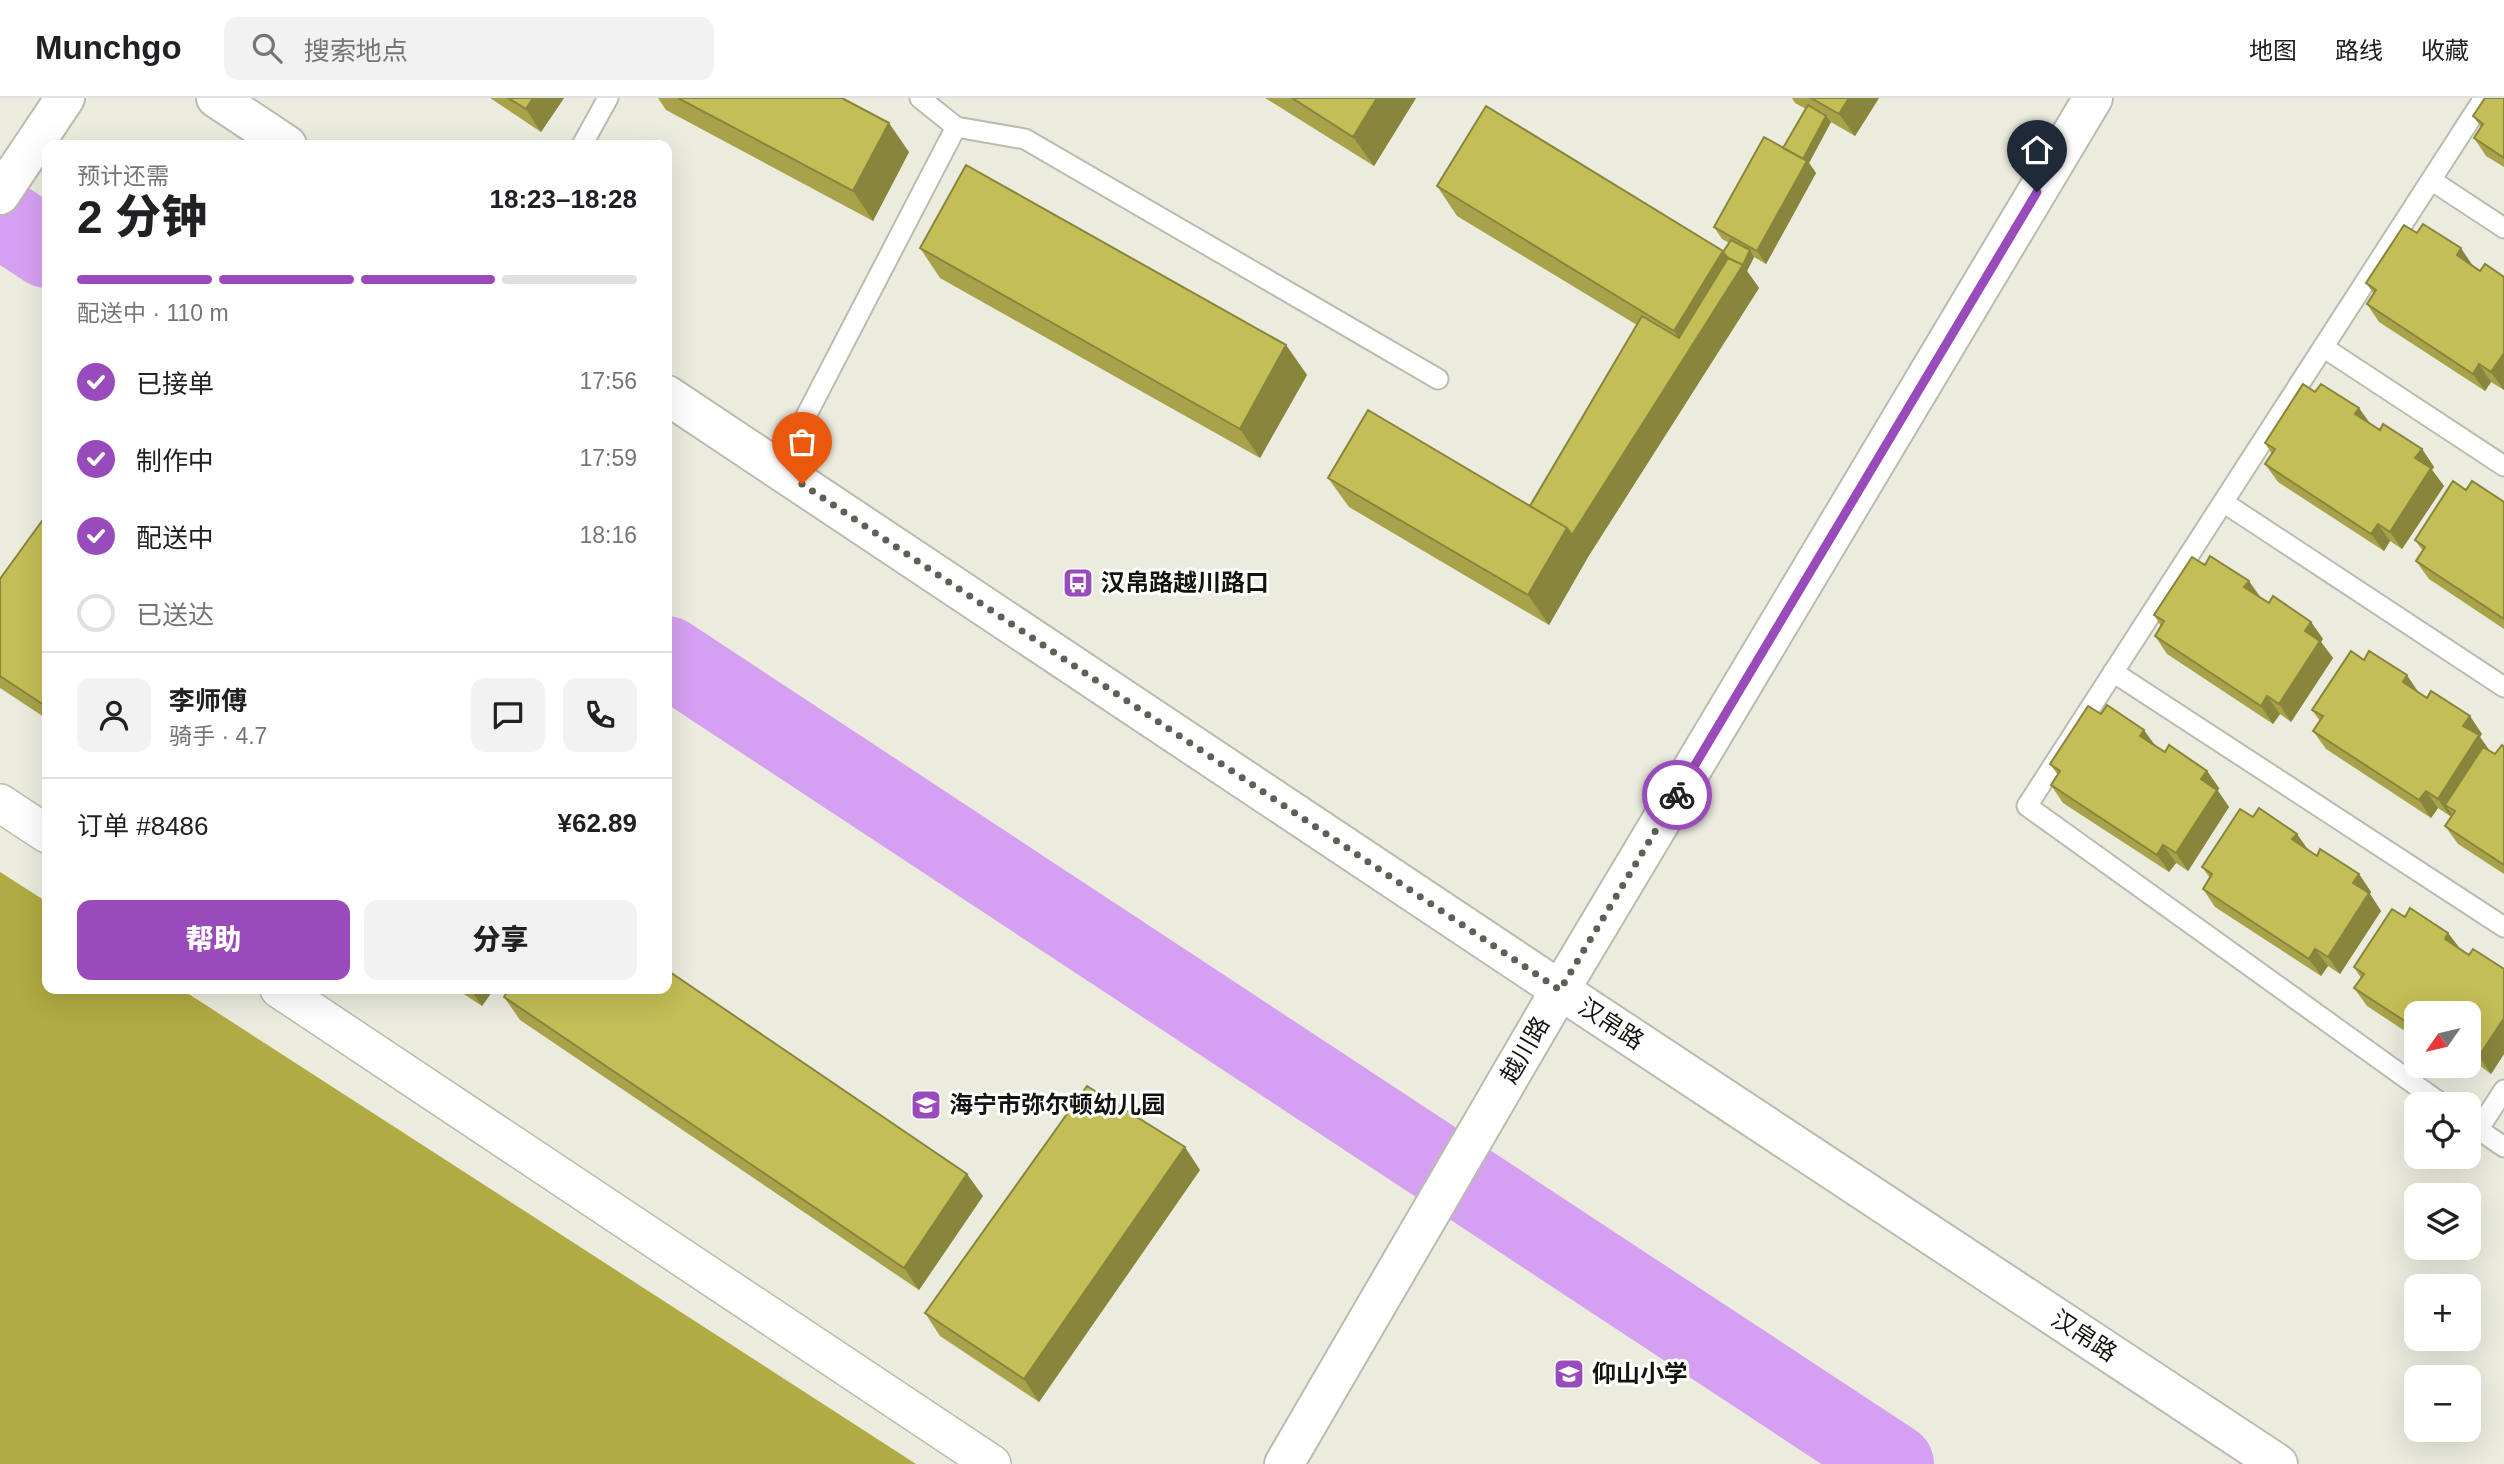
<!DOCTYPE html>
<html lang="zh">
<meta charset="utf-8">
<style>
:root{--surface:#fff;--page:#f2f2f2;--text:#202124;--muted:#757577;--line:#e0e0e0;--accent:#994bbc}
body{margin:0;font-family:Helvetica,"Noto Sans SC",sans-serif;background:var(--page);color:var(--text);height:100vh;display:flex;flex-direction:column;font-size:26px;white-space:nowrap}
*{box-sizing:border-box;margin:0}
p{font-size:23px;color:var(--muted)}
.icon{flex:none;width:38px;height:38px;fill:none;stroke:currentColor;stroke-width:2;stroke-linecap:round;stroke-linejoin:round}
.map{position:relative;flex:1;overflow:hidden}
.side{position:absolute;left:42px;top:42px;width:630px;height:854px;display:flex;flex-direction:column;background:var(--surface);border-radius:14px;box-shadow:0 7px 28px #0002}
.side>*{flex:none}
.needle{width:46px;rotate:236deg}
.buttons{position:absolute;left:2404px;top:903px;display:grid;gap:14px}
.buttons a{display:grid;place-items:center;width:77px;height:77px;border-radius:14px;background:var(--surface);box-shadow:0 7px 28px #0002;font-size:35px}
.pin{position:absolute;display:grid;place-items:center;width:60px;height:60px;color:#fff;margin:-72px -30px;border-radius:50% 50% 50% 0;rotate:-45deg;box-shadow:0 0 7px #0007}
.pin .icon{rotate:45deg}
.courier{position:absolute;display:grid;place-items:center;width:70px;height:70px;margin:-35px;border:5px solid #994bbc;border-radius:50%;background:#fff;color:#222;box-shadow:0 2px 9px #0007}
.head em{font-style:normal;font-weight:800}
.head div{display:flex;flex-direction:column-reverse}
.head{display:flex;align-items:center;justify-content:space-between;height:119px;padding:0 35px}
h1{font-size:46px;font-weight:800;line-height:52px}
.bar{display:grid;grid-template-columns:repeat(4,1fr);gap:10px 7px;align-content:center;height:84px;padding:0 35px}
.bar i{height:9px;border-radius:5px;background:var(--line)}
.bar .active{background:var(--accent)}
.bar p{grid-column:span 4}
.line{display:flex;align-items:center;gap:18px;padding:0 35px;border-top:2px solid var(--line)}
.line div{flex:1}
.round{display:grid;place-items:center;flex:none;width:74px;height:74px;border-radius:14px;background:var(--page)}
ol{padding:0 35px;list-style:none}
li{display:flex;align-items:center;gap:21px;height:77px}
li p{margin-inline-start:auto}
li .icon{padding:7px;border-radius:50%;background:var(--accent);color:#fff;stroke-width:4}
li:last-child{color:var(--muted)}
li i{width:38px;height:38px;border:4px solid var(--line);border-radius:50%}
.button{display:flex;gap:14px;margin-top:auto;padding:14px 35px}
.button a{flex:1;height:80px;border-radius:14px;background:var(--accent);color:#fff;font-size:28px;font-weight:800;line-height:80px;text-align:center}
.button a+a{background:var(--page);color:var(--text)}
header{display:flex;align-items:center;gap:42px;box-sizing:border-box;height:98px;padding:0 35px;background:var(--surface);border-bottom:2px solid var(--line)}
header strong{font-size:33px}
nav{display:flex;gap:38px;margin-inline-start:auto;font-size:24px}
.search{width:490px;height:63px;background:var(--page);display:flex;align-items:center;gap:18px;box-sizing:border-box;padding:0 24px;border-radius:14px;color:var(--muted);font-size:26px}
.map>svg:first-child{display:block}
</style>
<header>
<strong>Munchgo</strong>
<div class="search"><svg class="icon" aria-label="search" viewBox="0 0 24 24"><circle cx="10" cy="10" r="6"/><path d="M15 15l6 6"/></svg>搜索地点</div>
<nav><a>地图</a><a>路线</a><a>收藏</a></nav>
</header>
<div class="map">
<svg width="2504" height="1366" viewBox="0 0 2504 1366">
<rect width="100%" height="100%" fill="#ebebde"/>
<!-- forest -->
<path fill="#b0ab42" d="M0,774L47,804V891H181L916,1366H0Z"/>
<g fill="none" stroke-linecap="round" stroke-linejoin="round">
<!-- river -->
<path stroke="#d6a0f2" stroke-width="80" d="M0,119L47,150
M667,558L1894,1366"/>
<!-- service casing -->
<g stroke="#bbbbaf" stroke-width="23">
<path id="service" d="M920,0L956,29L1025,41L1438,281
M582,47L608,0
M2431,82L2504,130
M2323,249L2504,368
M779,370L956,29
M2223,404L2504,589
M2113,574L2504,829
M2442,1006L2027,708L2484,0
M2469,1025L2504,1049
M2478,1032L2504,992"/>
</g>
<!-- minor casing -->
<g stroke="#bbbbaf" stroke-width="40">
<path id="minor" d="M0,705L47,736
M279,891L992,1366"/>
</g>
<!-- tertiary casing -->
<g stroke="#bbbbaf" stroke-width="42">
<path id="tertiary" d="M216,0L287,47
M0,97L65,0
M667,297L1560,892L2278,1366
M1284,1366L1560,892L2093,0"/>
</g>
<!-- service -->
<use href="#service" stroke="#fff" stroke-width="19"/>
<!-- minor -->
<use href="#minor" stroke="#fff" stroke-width="37"/>
<!-- tertiary -->
<use href="#tertiary" stroke="#fff" stroke-width="38"/>
</g>
<!-- wall -->
<path fill="#a8a34a" d="M490,0H564L541,34Z
M658,0H842L909,54L873,123L666,12Z
M1265,0H1416L1374,68Z
M1792,0H1879L1855,38L1831,24L1809,65L1816,75L1766,166L1754,159L1747,173L1759,190L1588,459L1549,527L1349,409L1328,380L1530,408L1637,227L1457,118L1437,88L1723,154L1729,145L1722,141L1714,129L1783,50L1806,11L1795,5Z
M2504,0V69L2486,58L2474,40L2481,29L2473,18Z
M2417,135L2480,173L2504,179V292L2491,284L2485,293L2379,224L2367,206L2374,196L2366,185Z
M920,150L1286,247L1307,277L1260,360L940,180Z
M2371,326L2380,332L2422,351L2434,369L2432,372L2444,388L2402,451L2390,443L2384,453L2278,384L2265,366L2272,356L2265,345Z
M2466,392L2504,404V531L2429,481L2416,463L2423,453L2415,442Z
M47,416V621L0,590V481Z
M2260,499L2269,505L2311,524L2323,541L2321,544L2333,560L2291,624L2280,616L2273,626L2167,556L2155,538L2161,528L2154,517Z
M2364,562L2419,595L2482,636L2480,639L2490,653L2495,656L2504,649V776L2458,746L2445,728L2452,717V716L2450,718L2438,710L2431,720L2326,651L2313,633L2320,623L2312,612Z
M2101,616L2165,654L2207,673L2219,690L2218,693L2229,709L2188,773L2176,765L2169,774L2063,705L2051,687L2058,677L2050,666Z
M2253,719L2317,758L2359,776L2371,794L2370,796L2381,813L2340,876L2328,868L2321,878L2215,809L2203,791L2210,780L2202,769Z
M2405,819L2448,835L2460,851L2469,857L2504,871V956L2491,976L2479,967L2473,978L2458,968H2469V915H2417V941L2367,908L2354,890L2361,880L2354,869Z
M456,891H494L482,908Z
M504,899L983,1098L919,1192L520,922Z
M1200,1072L1039,1304L940,1238L925,1215Z"/>
<!-- shaded-wall -->
<path fill="#88853c" d="M533,0H564L541,34L526,11Z
M1377,0H1416L1374,68L1353,39Z
M1849,0H1879L1855,38L1839,16Z
M1826,18L1831,24L1809,65L1816,75L1766,166L1757,153L1802,64Z
M889,25L909,54L873,123L853,93Z
M2461,150L2473,168L2457,157Z
M1750,152L1754,159L1747,173L1759,190L1588,459L1549,527L1528,497L1567,430L1688,254L1674,233L1723,153L1738,175Z
M1286,247L1307,277L1260,360L1240,331Z
M2504,255V292L2491,274Z
M2479,266L2491,284L2485,293L2473,276Z
M2359,310L2372,328L2355,316Z
M2422,351L2434,369L2432,372L2444,388L2402,451L2390,434L2415,360Z
M2378,426L2390,443L2384,453L2371,436Z
M2249,483L2261,500L2244,489Z
M2311,524L2323,541L2321,544L2333,560L2291,624L2279,606L2305,533Z
M2407,577L2419,595L2403,584Z
M2267,598L2280,616L2273,626L2261,608Z
M2470,618L2482,636L2480,639L2491,655L2445,707L2452,716L2450,718L2438,701L2463,628Z
M2144,632L2157,650L2140,638Z
M2207,673L2219,690L2218,693L2229,709L2188,773L2176,755L2201,681Z
M2426,693L2438,710L2431,720L2419,702Z
M2297,736L2309,753L2292,741Z
M2163,747L2176,765L2169,774L2157,757Z
M2359,776L2371,794L2370,796L2381,813L2340,876L2328,859L2353,785Z
M2448,835L2461,852L2445,841Z
M2315,851L2328,868L2321,878L2309,861Z
M470,891H494L482,908Z
M2504,920V956L2491,976L2479,958Z
M2469,953L2479,967L2473,978L2466,968H2469Z
M1185,1049L1200,1072L1039,1304L1024,1281Z
M967,1076L983,1098L919,1192L904,1170Z"/>
<!-- building -->
<path fill="#c3be56" stroke="#88853c" stroke-width="2" d="M508,0H533L526,11Z
M678,0H842L889,25L853,93Z
M1292,0H1377L1353,39Z
M1811,0H1849L1839,16Z
M2485,0H2504V60L2474,40L2483,26L2473,18Z
M1808,7L1826,18L1803,61L1783,50Z
M1486,8L1723,153L1674,233L1437,88Z
M1764,39L1807,63L1757,153L1714,129Z
M966,67L1286,247L1240,331L920,150Z
M2423,126L2461,150L2457,157L2480,173L2485,166L2504,179V255L2491,274L2479,266L2473,276L2367,206L2376,192L2366,185L2404,127L2417,135Z
M1731,142L1750,152L1743,167L1728,160L1723,154Z
M1728,160L1743,167L1572,437L1567,430L1530,408L1642,218L1679,240Z
M2303,286L2315,294L2321,286L2359,310L2355,316L2380,332L2383,326L2422,351L2415,360L2431,370L2390,434L2378,426L2371,436L2265,366L2275,351L2265,345Z
M1368,312L1567,430L1528,497L1328,380Z
M2453,383L2466,392L2472,383L2504,404V521L2416,463L2425,449L2415,442Z
M47,416V609L0,578V481Z
M2210,458L2249,483L2244,489L2269,505L2273,498L2311,524L2305,533L2320,543L2279,606L2267,598L2261,608L2155,538L2164,523L2154,517L2192,459L2205,467Z
M2351,553L2364,562L2369,553L2407,577L2403,584L2427,600L2431,593L2470,618L2463,628L2479,637L2438,701L2426,693L2419,702L2313,633L2323,618L2312,612Z
M2107,607L2144,632L2140,638L2165,654L2169,647L2207,673L2201,681L2217,692L2176,755L2163,747L2157,757L2051,687L2060,673L2050,666L2088,608L2101,616Z
M2502,647L2504,649V767L2445,728L2455,713L2445,707L2483,649L2495,656Z
M2259,710L2297,736L2292,741L2317,758L2320,751L2359,776L2353,785L2369,795L2328,859L2315,851L2309,861L2203,791L2212,776L2202,769L2240,711L2253,719Z
M2410,810L2448,835L2445,841L2469,857L2473,851L2504,871V920L2479,958L2469,951V915H2417V931L2354,890L2364,876L2354,869L2392,811L2405,819Z
M667,872L967,1076L904,1170L504,899L509,891H667Z
M1087,988L1185,1049L1024,1281L925,1215Z"/>
<g fill="none" stroke-linecap="round" stroke-linejoin="round">
<!-- done -->
<path stroke="#5f5f57" stroke-width="7" stroke-dasharray="0 12.6" d="M802,386L1560,892L1677,697"/>
<!-- route -->
<path stroke="#994bbc" stroke-width="9" d="M1677,697L2037,94"/>
</g>
<!-- icons -->
<defs>
<g id="bus-square" transform="scale(1.575)"><rect x="-9" y="-9" width="18" height="18" rx="4" fill="#994bbc" stroke="#fff"/><path d="M-5-6H5V4H4V6H2V4H-2V6H-4V4H-5ZM-3.5-4V0h7V-4ZM-3.5 1.2v1.5H-2V1.2ZM2 1.2v1.5H3.5V1.2Z" fill="#fff"/></g>
<g id="school-square" transform="scale(1.575)"><rect x="-9" y="-9" width="18" height="18" rx="4" fill="#994bbc" stroke="#fff"/><path d="M0-5L7-2L0 1L-7-2ZM-4 1L0 2.5L4 1V4Q0 6-4 4Z" fill="#fff"/></g>
</defs>
<g fill-rule="evenodd">
<use href="#bus-square" x="1078" y="485"/>
<use href="#school-square" x="926" y="1007"/>
<use href="#school-square" x="1569" y="1276"/>
</g>
<g text-anchor="middle" stroke-width="6" stroke-linejoin="round" paint-order="stroke">
<!-- poi labels -->
<g font-size="24" font-weight="bold" fill="#14140f" stroke="#fff" text-anchor="start">
<text x="1101" y="493">汉帛路越川路口</text>
<text x="949" y="1015">海宁市弥尔顿幼儿园</text>
<text x="1592" y="1284">仰山小学</text>
</g>
<!-- street labels -->
<g font-size="24" fill="#14140f" stroke="#fff">
<text transform="translate(1611 926) rotate(33)" y="8">汉帛路</text>
<text transform="translate(1525 952) rotate(-60)" y="8">越川路</text>
<text transform="translate(2084 1238) rotate(33)" y="8">汉帛路</text>
</g>
</g>
</svg>
<div class="buttons">
<a><svg class="needle" viewBox="-14 -14 28 28"><path d="M0-13l5 13h-10z" fill="#e53935"/><path d="M0 13l5-13h-10z" fill="#757577"/></svg></a>
<a><svg class="icon" aria-label="locate" viewBox="0 0 24 24"><circle cx="12" cy="12" r="6"/><path d="M12 2v4M12 18v4M2 12h4M18 12h4"/></svg></a>
<a><svg class="icon" aria-label="layers" viewBox="0 0 24 24"><path d="M12 4l9 5-9 5-9-5zM3 14l9 5 9-5"/></svg></a>
<a>+</a>
<a>−</a>
</div>
<div class="pin" style="left:802px;top:386px;background:#ea580c"><svg class="icon" aria-label="bag" viewBox="0 0 24 24"><path d="M5 8h14l-1 12H6zM9 8a3 3 0 0 1 6 0"/></svg></div>
<div class="pin" style="left:2037px;top:94px;background:#1f2937"><svg class="icon" aria-label="home" viewBox="0 0 24 24"><path d="M3 11l9-7 9 7M6 9v11h12V9"/></svg></div>
<div class="courier" style="left:1677px;top:697px"><svg class="icon" aria-label="bike" viewBox="0 0 24 24"><circle cx="6" cy="16" r="4"/><circle cx="18" cy="16" r="4"/><path d="M6 16l4-8h5l3 8M10 8l3 8H6M13 5h3"/></svg></div>
<section class="side">
<div class="head"><div><h1>2 分钟</h1><p>预计还需</p></div><em>18:23–18:28</em></div>
<div class="bar"><i class="active"></i><i class="active"></i><i class="active"></i><i></i><p>配送中 · 110 m</p></div>
<ol>
<li><svg class="icon" aria-label="check" viewBox="0 0 24 24"><path d="M5 12l5 5 9-10"/></svg>已接单<p>17:56</p></li>
<li><svg class="icon" aria-label="check" viewBox="0 0 24 24"><path d="M5 12l5 5 9-10"/></svg>制作中<p>17:59</p></li>
<li><svg class="icon" aria-label="check" viewBox="0 0 24 24"><path d="M5 12l5 5 9-10"/></svg>配送中<p>18:16</p></li>
<li><i></i>已送达</li>
</ol>
<div class="line" style="height:126px"><a class="round"><svg class="icon" aria-label="person" viewBox="0 0 24 24"><circle cx="12" cy="8" r="4"/><path d="M4 21q1-7 8-7t8 7"/></svg></a><div><b>李师傅</b><p>骑手 · 4.7</p></div><a class="round"><svg class="icon" aria-label="chat" viewBox="0 0 24 24"><path d="M4 5h16v11H9l-5 4z"/></svg></a><a class="round"><svg class="icon" aria-label="phone" viewBox="0 0 24 24"><path d="M5 4h4l2 5-3 2q2 4 5 5l2-3 5 2v4C11 20 4 13 5 4z"/></svg></a></div>
<div class="line" style="height:91px"><div>订单 #8486</div><b>¥62.89</b></div>
<div class="button"><a>帮助</a><a>分享</a></div>
</section>
</div>
